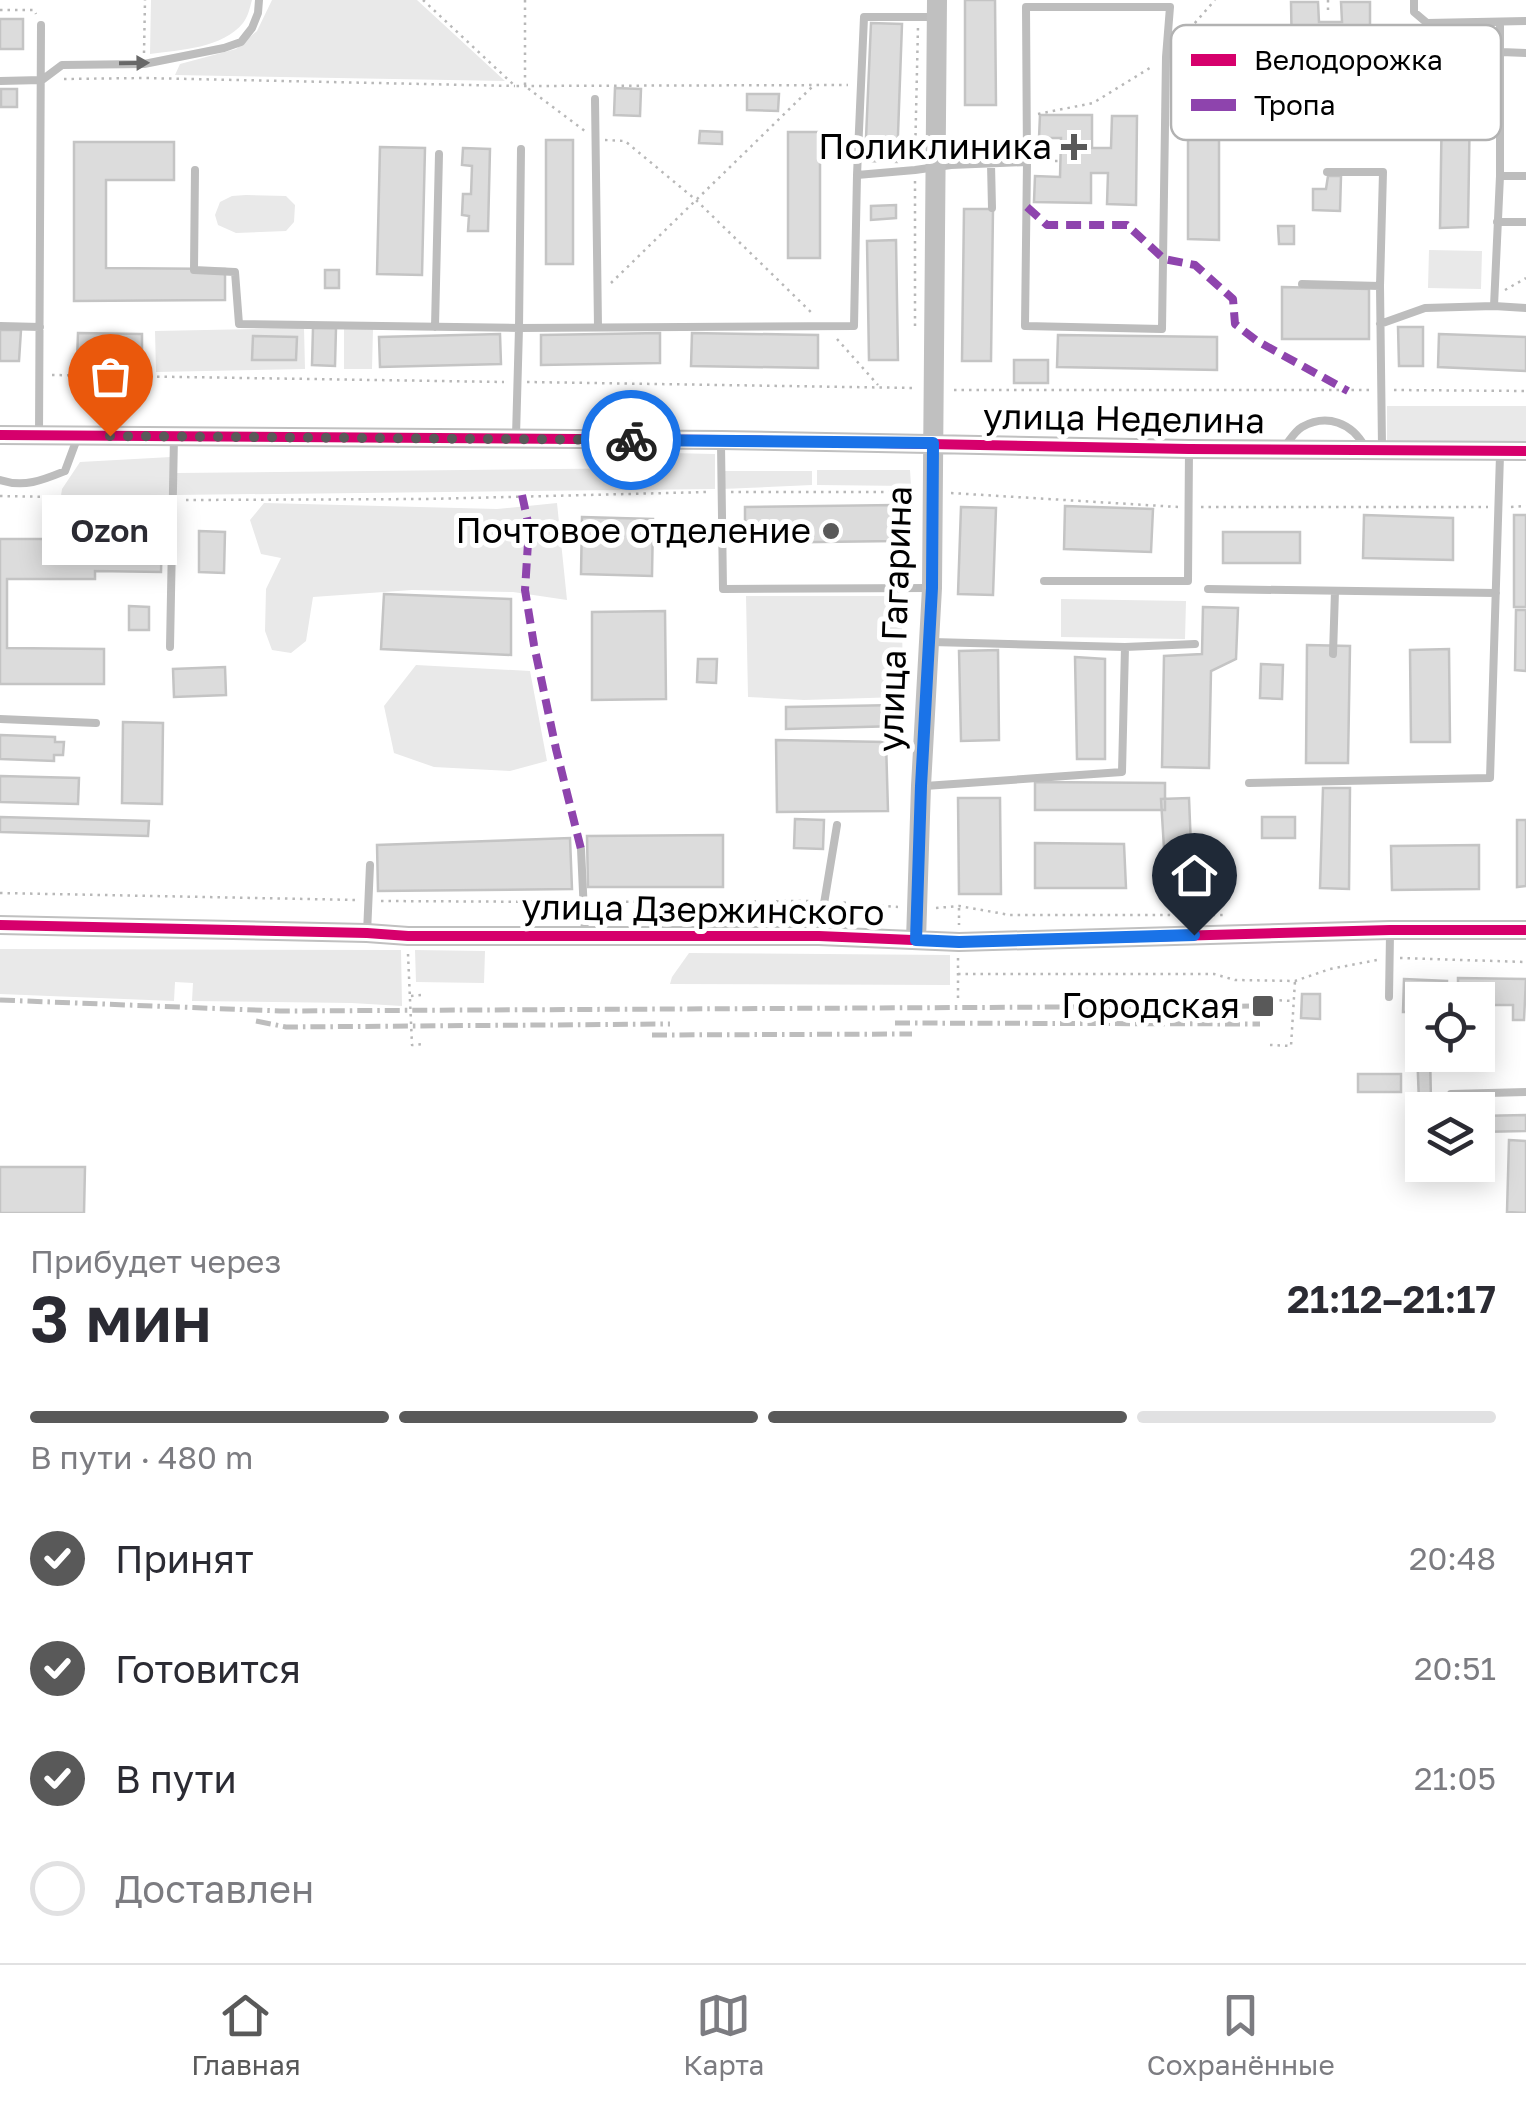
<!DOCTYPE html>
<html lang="ru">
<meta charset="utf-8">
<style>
:root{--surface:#fff;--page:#f7f7f7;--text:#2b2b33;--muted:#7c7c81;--line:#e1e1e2;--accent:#595959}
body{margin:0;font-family:"Golos Text",sans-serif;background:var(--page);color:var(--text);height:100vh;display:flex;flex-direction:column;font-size:38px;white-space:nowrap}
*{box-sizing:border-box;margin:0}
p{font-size:32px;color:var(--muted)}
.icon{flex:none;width:55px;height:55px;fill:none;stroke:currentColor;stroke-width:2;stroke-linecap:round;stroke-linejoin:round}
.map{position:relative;height:1213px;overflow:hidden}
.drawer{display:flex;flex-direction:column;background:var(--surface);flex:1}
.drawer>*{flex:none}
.controls{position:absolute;left:1405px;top:982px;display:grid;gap:20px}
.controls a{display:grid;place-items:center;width:90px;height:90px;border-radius:0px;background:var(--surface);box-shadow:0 5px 25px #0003;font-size:50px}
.pin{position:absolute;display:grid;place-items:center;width:85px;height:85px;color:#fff;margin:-102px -42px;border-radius:50% 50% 50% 0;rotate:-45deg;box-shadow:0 0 10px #0007}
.pin .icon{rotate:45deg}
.courier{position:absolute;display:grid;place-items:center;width:100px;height:100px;margin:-50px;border:8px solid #1a73e8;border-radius:50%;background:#fff;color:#222;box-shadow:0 2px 12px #0007}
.bubble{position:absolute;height:70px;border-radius:0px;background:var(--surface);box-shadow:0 5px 25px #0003;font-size:32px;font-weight:600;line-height:70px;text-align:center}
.head em{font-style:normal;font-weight:600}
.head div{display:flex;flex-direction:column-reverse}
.head{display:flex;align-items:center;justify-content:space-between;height:170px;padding:0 30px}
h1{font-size:65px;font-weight:600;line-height:75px}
.bar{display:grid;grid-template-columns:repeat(4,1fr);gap:15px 10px;align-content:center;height:120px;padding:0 30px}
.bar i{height:12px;border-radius:8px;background:var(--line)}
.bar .active{background:var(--accent)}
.bar p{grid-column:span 4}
ol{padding:0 30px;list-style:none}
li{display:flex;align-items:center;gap:30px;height:110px}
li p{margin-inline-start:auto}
li .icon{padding:10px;border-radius:50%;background:var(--accent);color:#fff;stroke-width:4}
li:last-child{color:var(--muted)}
li i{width:55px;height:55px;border:5px solid var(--line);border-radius:50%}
.menu{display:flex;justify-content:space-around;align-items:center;height:140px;border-top:2px solid var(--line);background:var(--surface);font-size:28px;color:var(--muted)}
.menu a{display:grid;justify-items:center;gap:5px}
.menu .active{color:var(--accent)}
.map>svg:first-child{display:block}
</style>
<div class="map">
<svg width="1526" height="1213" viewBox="0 0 1526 1213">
<rect width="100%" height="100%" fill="#fff"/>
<!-- green -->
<path fill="#e9e9e9" d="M151,0H252C250,7 248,17 243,23C223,48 180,50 150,54Z
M272,0H417L505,81L175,75L180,64L236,49L257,31Z
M246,195L286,196L295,205L294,222L286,231L236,233L218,225L215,215L220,202L232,196Z
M1429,250L1482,251L1481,289L1428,288Z
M304,328L305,369L156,372L155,331Z
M344,329H373L372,369H344Z
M1387,406H1526V445H1387Z
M670,453L715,454V489L177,495V473L658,468Z
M171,457L169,531L56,530L62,489L80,462Z
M817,470H910L911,486L817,485Z
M722,471H812V485L722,489Z
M264,503L497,509L557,503L567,600L513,592L412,590L313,597L306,641L291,653L272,650L265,631L266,589L281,558L261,554L250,520Z
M746,596H886L887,627H902L903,677L900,697L804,700L748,697Z
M1061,599L1186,601L1185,639L1061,637Z
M416,665L530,671L547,761L510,771L434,767L394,753L384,706Z
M0,949L401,950L402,1006L352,1003L192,1001L193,983L175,982L174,1001L0,994Z
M415,950L485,951L484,983L416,982Z
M689,953L950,955V985L670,984L672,977Z"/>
<!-- building -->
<path fill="#dcdcdc" stroke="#c4c4c4" stroke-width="2.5" d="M965,0H995L996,105H965Z
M1291,2H1318L1319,22H1342L1341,2H1370V56L1292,57Z
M0,19H23V49H0Z
M871,23L902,24L897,162L865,161Z
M1188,79H1219V240L1188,239Z
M615,88L641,89L640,116L614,115Z
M1,89H17V107H1Z
M747,94H779L778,111L747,110Z
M1442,100H1470L1468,227L1440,228Z
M1040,115H1092V148H1111L1112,116H1137L1136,205L1107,204L1108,173H1091V203L1034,202L1035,176L1060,177L1061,138H1039Z
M700,131L722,132V144L699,143Z
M788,132H820V258H788Z
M546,140H573V264H546Z
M74,142H174V180H106V268L225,269V300L74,301Z
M380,147L425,148L422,275L377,274Z
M463,148L490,149L488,231H468L469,216L462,215L463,194H471L472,166L462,165Z
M1328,176H1341L1340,211L1313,210V189H1326Z
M896,205V218L871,220V206Z
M964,209H993L991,361H962Z
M1278,226H1294V244H1279Z
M896,240L898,360H869L867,241Z
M325,270H339V288H325Z
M1282,287L1369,289V339H1282Z
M1398,327H1423V366H1399Z
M313,328H336L335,366L312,365Z
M0,330H21L19,361H0Z
M78,333L142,334V363L77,362Z
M660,333V363L541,365V335Z
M692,333L818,335V368L691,366Z
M500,334L501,364L380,367L379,337Z
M1439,334L1526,337V371L1438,367Z
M1058,335L1217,337V370L1057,367Z
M253,336L297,337L296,360H252Z
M1014,360H1048V383H1014Z
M895,505V541L745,543V507Z
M1065,506L1153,509L1151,552L1064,549Z
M961,507L996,508L993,595L958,594Z
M1364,515L1453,518V560L1363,558Z
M1514,515H1526V607H1514Z
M582,517L653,519L652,576L581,574Z
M94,527H162L161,572L95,571V579H7V648L104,649V684H0V539H94Z
M199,531L225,532L224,573L199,572Z
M1223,532H1300V563H1223Z
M384,594L511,599V655L381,649Z
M129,606L149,607V630H129Z
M1203,607L1238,608L1236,659L1211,671L1209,768L1162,767L1164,656L1202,654Z
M1516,610H1526V671L1515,670Z
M665,611L666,699L592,700V612Z
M1307,645L1350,646L1348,763H1306Z
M1449,649L1450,742H1411L1410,650Z
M998,650L999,740L961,741L959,651Z
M1075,657L1105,659V759H1077Z
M698,659H717L716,683L697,682Z
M1261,664L1283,665L1282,699L1260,698Z
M225,667L226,695L174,697L173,669Z
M898,705L899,726L786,729V707Z
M123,722L163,723L162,804L122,803Z
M0,735L55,737V742H64L63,755H54V761L0,759Z
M776,740L886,742L888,811L777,812Z
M0,776L79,778L78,804L0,802Z
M1035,782L1165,783V810H1035Z
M1323,788H1350L1349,889L1320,888Z
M958,798H1000L1001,894H959Z
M1189,798L1193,897L1167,898L1161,799Z
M0,817L149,821L148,836L0,832Z
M1262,817H1295V838H1262Z
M795,819L824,820L823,849L794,848Z
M1517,820H1526V886L1517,887Z
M723,835V887H588L587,836Z
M570,838L572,889L378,891L377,845Z
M1035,843L1124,844L1126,888H1035Z
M1479,845V889L1392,890L1391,846Z
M1458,978L1526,979L1524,1020H1513V1005H1484L1483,1023H1478V1000H1458Z
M1404,979L1447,981L1446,1000H1422V1012H1403Z
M1302,994H1320V1019L1301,1018Z
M1422,1049V1055H1430L1431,1101L1419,1102L1417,1050Z
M1358,1074H1401V1092H1358Z
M1526,1115V1131L1478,1132V1116Z
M1509,1140L1526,1141V1213L1507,1212Z
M0,1167H85L84,1213H0Z"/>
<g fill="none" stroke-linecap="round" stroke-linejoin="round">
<!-- path -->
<path stroke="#b8b8b8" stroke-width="2.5" stroke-dasharray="2.5 5" stroke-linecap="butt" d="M423,0L515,86L848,85
M525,0V86L585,131
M1328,0V15
M0,10H34L36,14
M1180,40L1215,0
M144,53L145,0
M64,79L144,78L515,86
M1038,114L1093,103L1153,66
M605,140L625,141L696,200L814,315
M915,158L918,26
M1040,161H1058
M915,181V328
M611,283L813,86
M1505,290L1526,278
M837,339L878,385
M52,375L504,382
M527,382L914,388
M954,390H1371
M1394,390L1526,391
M731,492H913
M951,493L1178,507
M0,496L163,499
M186,500L427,499L708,492
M1201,507H1488
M1511,507L1526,506
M0,893L358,900
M381,901L573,902
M596,902L813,901
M836,902L898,907
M936,908L959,906L1010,915H1227
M959,908V925
M408,954L412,1045L424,1044
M1400,958L1526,962
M958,974H1214L1235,980L1295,981L1330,969L1377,960
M411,996L422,995
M958,998V958
M1272,1000L1294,1001
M1270,1045L1291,1046L1295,981"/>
<!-- lane -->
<path stroke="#bdbdbd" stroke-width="8" d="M1414,0V12L1427,23L1526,21
M1501,52L1526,53
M0,81L42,80L62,65L144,64L224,48L241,42L252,28L258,13L259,0
M595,99L598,327
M991,164L992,208
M195,170L194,270L235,272L239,324L519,328L521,149
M1327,172H1383L1380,286L1382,447
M857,175L915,170L951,165L1027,162L1025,326L1162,329L1166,57L1170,7H1026L1027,162
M1500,176H1526
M1497,222H1526
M1302,284L1380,286
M1494,306L1526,308
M1380,324L1425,308L1494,306L1500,176V22
M0,326L40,327
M435,327L439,154
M39,435L41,25
M516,436L519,328L854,326L857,175L864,17H933
M721,444L723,589L929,588
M1285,446C1290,440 1295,431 1302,427C1327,413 1352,423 1365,447
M0,480C24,488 43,480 65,471L78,436
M678,540L721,539
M1044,581H1188L1189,450
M1208,589L1496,593
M932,642L1125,647L1195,644
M170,647L174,436
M1333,654L1335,591
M0,719L96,723
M1249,783L1490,778L1500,455
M925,786L1122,772L1125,647
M581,849L585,934
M367,933L370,865
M819,934L837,825
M1389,997L1390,934
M1451,1094L1526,1092"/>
<!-- secondary -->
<path stroke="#c0c0c0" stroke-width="20" d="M0,435L721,440L1189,449L1526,451
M0,925L367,933L408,936H819L959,942L1390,930H1526
M916,940L921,786L932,588L937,0"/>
<!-- rail -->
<path stroke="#bdbdbd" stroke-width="5" stroke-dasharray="15 5 2.5 5" stroke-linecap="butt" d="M0,1000L280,1011L1263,1006
M256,1021L286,1027L670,1024
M895,1023L1260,1024
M652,1035L912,1034"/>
<!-- quiet -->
<path stroke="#8e44ad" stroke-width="8" stroke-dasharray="15 8" stroke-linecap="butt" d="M1027,207L1047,225H1127L1164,259L1195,265L1233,299L1235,324L1257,341L1348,391
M522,495L529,527L525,590L534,645L556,749L581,849"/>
<!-- cycleway casing -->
<g stroke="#fff" stroke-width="16">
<path id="cycleway" d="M0,435L721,440L1189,449L1526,451
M0,925L367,933L408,936H819L959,942L1390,930H1526"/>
</g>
<!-- cycleway -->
<use href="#cycleway" stroke="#d6006c" stroke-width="10"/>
</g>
<!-- one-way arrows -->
<defs><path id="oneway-solid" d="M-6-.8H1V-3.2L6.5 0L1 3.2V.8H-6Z" transform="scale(2.5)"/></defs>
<use fill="#686868" href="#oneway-solid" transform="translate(134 63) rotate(-1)"/>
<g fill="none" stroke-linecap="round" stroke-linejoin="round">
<!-- done -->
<path stroke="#595959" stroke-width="10" stroke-dasharray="0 18" d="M110,436L631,440"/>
<!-- route -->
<path stroke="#1a73e8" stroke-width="12" d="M631,440L933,443L932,588L921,786L916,940L959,942L1194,935"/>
</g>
<!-- markers -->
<g fill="#595959" stroke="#fff" stroke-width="4">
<path d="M1069 132h10v10h10v10h-10v10h-10v-10h-10v-10h10z"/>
<circle cx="831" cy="531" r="10"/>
<rect x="1251" y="994" width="24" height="24" rx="5"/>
</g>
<g text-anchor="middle" stroke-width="10" stroke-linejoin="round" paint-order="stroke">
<!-- poi labels -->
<g font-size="35" fill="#000" stroke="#fff" text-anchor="end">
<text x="1052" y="159">Поликлиника</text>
<text x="811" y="543">Почтовое отделение</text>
<text x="1240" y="1018">Городская</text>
</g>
<!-- street labels -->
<g font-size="35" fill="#000" stroke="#fff">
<text transform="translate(1124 419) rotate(1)" y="12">улица Неделина</text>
<text transform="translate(895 619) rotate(-88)" y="12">улица Гагарина</text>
<text transform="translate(703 910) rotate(1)" y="12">улица Дзержинского</text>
</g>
</g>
<!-- legend -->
<rect x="1171" y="25" width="330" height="115" rx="15" fill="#fff" stroke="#b2b2b2" stroke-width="2.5"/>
<rect x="1191" y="54" width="45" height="12" fill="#d6006c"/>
<rect x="1191" y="99" width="45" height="12" fill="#8e44ad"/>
<g font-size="28" fill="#000">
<text x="1254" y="70">Велодорожка</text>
<text x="1254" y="115">Тропа</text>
</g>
</svg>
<div class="controls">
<a><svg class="icon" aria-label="locate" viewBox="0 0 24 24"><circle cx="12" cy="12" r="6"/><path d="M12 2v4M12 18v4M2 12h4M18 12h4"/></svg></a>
<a><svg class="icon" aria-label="layers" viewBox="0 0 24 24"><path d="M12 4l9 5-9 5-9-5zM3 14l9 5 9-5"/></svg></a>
</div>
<div class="pin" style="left:110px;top:436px;background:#ea580c"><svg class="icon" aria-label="bag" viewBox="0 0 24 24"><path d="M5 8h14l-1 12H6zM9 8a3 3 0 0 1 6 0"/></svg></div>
<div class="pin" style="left:1194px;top:935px;background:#1f2937"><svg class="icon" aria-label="home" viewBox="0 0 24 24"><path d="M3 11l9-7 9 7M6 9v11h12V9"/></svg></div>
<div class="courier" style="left:631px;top:440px"><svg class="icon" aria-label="bike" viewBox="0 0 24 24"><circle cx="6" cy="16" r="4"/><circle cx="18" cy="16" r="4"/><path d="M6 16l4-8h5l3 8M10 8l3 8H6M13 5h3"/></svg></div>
<div class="bubble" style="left:42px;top:495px;width:135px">Ozon</div>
</div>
<section class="drawer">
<div class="head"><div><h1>3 мин</h1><p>Прибудет через</p></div><em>21:12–21:17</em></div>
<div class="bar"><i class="active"></i><i class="active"></i><i class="active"></i><i></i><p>В пути · 480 m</p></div>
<ol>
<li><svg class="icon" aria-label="check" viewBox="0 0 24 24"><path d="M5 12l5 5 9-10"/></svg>Принят<p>20:48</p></li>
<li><svg class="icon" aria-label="check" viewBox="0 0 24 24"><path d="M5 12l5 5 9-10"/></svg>Готовится<p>20:51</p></li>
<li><svg class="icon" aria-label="check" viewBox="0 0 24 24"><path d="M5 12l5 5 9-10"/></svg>В пути<p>21:05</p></li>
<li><i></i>Доставлен</li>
</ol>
</section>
<nav class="menu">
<a class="active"><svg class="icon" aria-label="home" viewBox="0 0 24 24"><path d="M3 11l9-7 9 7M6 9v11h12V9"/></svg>Главная</a>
<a><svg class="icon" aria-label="map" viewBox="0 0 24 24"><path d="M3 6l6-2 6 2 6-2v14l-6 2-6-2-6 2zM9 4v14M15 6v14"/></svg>Карта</a>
<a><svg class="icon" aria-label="saved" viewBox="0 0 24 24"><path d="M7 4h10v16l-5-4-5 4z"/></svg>Сохранённые</a>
</nav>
